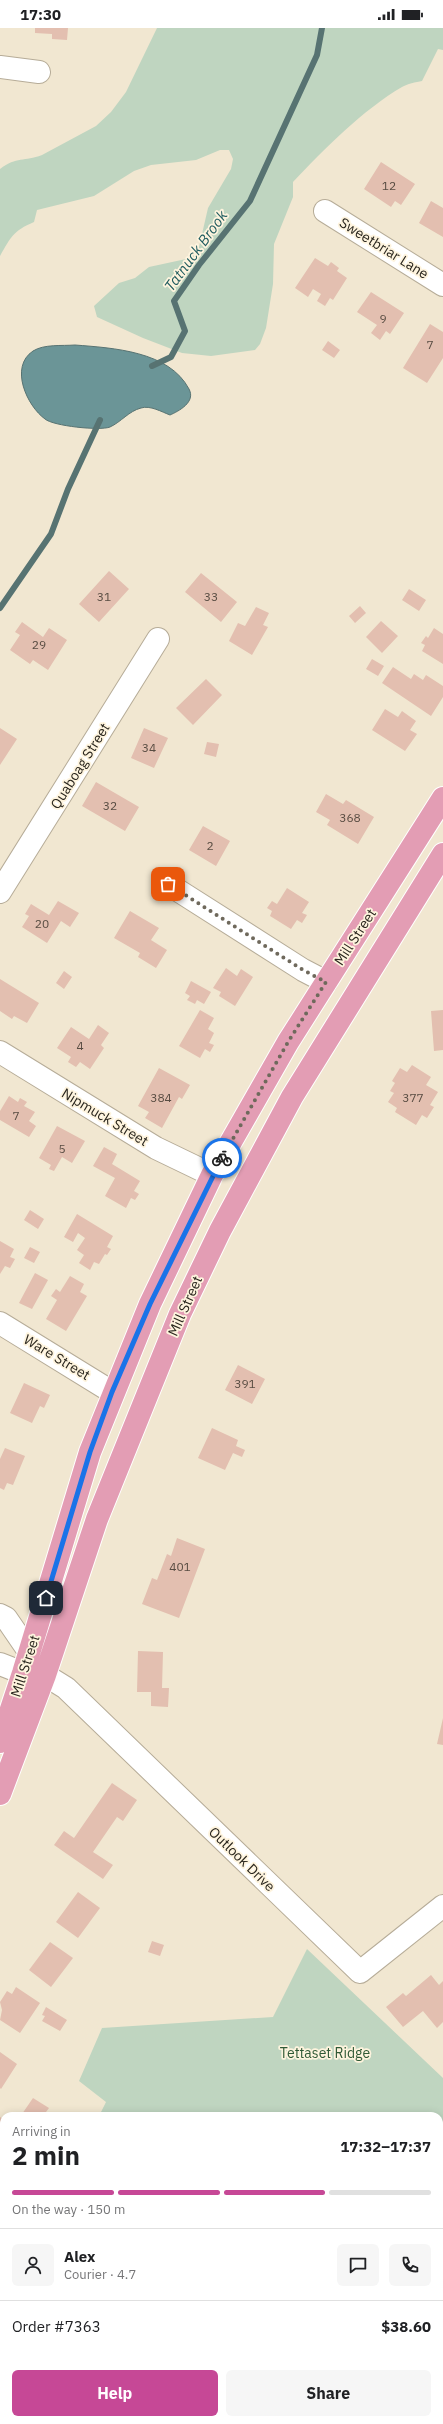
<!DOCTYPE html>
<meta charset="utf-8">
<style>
:root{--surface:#fff;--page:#f6f6f6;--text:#202124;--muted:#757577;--line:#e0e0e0;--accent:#c64896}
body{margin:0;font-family:"IBM Plex Sans",sans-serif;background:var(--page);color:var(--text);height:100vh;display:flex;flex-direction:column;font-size:15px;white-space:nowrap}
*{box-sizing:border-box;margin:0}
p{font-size:13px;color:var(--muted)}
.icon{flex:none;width:22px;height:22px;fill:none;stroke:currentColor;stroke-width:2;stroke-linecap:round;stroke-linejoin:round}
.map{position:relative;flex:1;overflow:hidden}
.sheet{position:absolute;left:0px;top:2084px;width:443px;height:312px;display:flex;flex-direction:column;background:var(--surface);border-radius:12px 12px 0 0;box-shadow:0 2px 10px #0003}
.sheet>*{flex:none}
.pin{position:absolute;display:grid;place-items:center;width:34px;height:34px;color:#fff;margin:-17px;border-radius:8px;box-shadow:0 2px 6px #0006}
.courier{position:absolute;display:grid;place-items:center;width:40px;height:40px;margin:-20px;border:3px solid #1a73e8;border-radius:50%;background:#fff;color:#222;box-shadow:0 1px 5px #0007}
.summary em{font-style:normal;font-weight:700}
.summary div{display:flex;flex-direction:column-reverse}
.summary{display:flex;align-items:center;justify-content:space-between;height:68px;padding:0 12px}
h1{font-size:26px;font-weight:700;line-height:30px}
.bar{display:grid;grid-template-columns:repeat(4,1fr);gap:6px 4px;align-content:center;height:48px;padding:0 12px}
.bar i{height:5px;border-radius:3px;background:var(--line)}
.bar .on{background:var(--accent)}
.bar p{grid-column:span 4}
.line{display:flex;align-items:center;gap:10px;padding:0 12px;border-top:1px solid var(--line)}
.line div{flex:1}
.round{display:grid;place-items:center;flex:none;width:42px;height:42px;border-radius:6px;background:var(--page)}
.cta{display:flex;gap:8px;margin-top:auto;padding:8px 12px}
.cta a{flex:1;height:46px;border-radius:6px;background:var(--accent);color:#fff;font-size:16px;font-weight:700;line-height:46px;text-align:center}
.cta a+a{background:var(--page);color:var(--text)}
.status{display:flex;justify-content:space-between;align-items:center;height:28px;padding:0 20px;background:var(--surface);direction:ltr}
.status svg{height:11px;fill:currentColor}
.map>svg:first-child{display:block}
</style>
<div class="status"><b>17:30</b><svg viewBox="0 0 49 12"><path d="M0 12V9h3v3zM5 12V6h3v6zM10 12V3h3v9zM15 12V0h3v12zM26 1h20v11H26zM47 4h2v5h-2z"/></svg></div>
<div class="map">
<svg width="443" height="2396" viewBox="0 0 443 2396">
<rect width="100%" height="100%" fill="#f1e7d1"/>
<!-- green -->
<path fill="#bfd5c0" d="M157,0H443V22L438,21L422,53C416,54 407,56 402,59C364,81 323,122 293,154V169L274,216L273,256L266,300L260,316L255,322L211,328L182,325L143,310L97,289L94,278L119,255L135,250L149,239L186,231L199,219L208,180L231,141L233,131L229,122H220L196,132L151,137L134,143L94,168L37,182L34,194C13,203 11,209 0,228V141C17,128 24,134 42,127L96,98L111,84L126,64Z
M307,1921L443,2050V2396H200L203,2392H439V2088H99L106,2074L79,2053L102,2000L273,1989Z"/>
<!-- water -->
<path fill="#6b9597" stroke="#577372" d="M75,317C113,320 169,323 189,361C196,374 179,383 170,387C162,384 150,377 141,380C129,383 121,394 110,399C100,403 53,398 45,391C27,378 9,339 33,323C44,316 62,318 75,317Z"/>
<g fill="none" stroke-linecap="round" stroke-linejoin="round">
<!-- stream -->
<path stroke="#577372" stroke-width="6" d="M152,338L171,329L185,303L174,273L199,237L250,173L317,27L322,0
M0,580L51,506L68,461L100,392"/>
</g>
<!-- building -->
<path fill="#e3bfb0" d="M35,0H68L67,12L52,11V6L35,5Z
M381,134L415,156L401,177L395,173L391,179L364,161Z
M431,173L443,180V209L419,195Z
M315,230L328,238L331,234L339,240L337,243L347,250L333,272L330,270L325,278L317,273L321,266L313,261L308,269L295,260Z
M371,264L404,285L390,306L386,303L380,312L371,305L377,297L357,284Z
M430,296L443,304V330L427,355L403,340Z
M328,313L340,322L334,330L322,322Z
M109,543L129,561L99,594L79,576Z
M201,545L237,574L221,594L185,564Z
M409,561L426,572L419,583L402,572Z
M360,578L366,585L355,595L349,588Z
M256,579L269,585L263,597L268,599L252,627L229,613L238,595L245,598Z
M381,593L398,608L382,625L366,609Z
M22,594L43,609L49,600L67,612L48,642L33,632L30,636L10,622L20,607L15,604Z
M434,600L443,606V636L422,623L425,617L421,615L426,608L428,610Z
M372,631L384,638L378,648L366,641Z
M393,639L411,651L414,646L423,652L426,647L443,658V669L431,688L382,655Z
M206,651L222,667L193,697L176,680Z
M385,681L398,689L402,683L416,693L410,702L417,706L405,723L372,702Z
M0,700L17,711L0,737Z
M144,700L168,710L154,740L131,730Z
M207,714L219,716L216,729L204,726Z
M96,754L139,779L125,803L82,778Z
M326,766L343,776L346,772L374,789L358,816L327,797L330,792L316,784Z
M203,798L230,813L216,838L189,822Z
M287,860L309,874L302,885L307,887L302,895L297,892L291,901L270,888L272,883L267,880L272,873L277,876Z
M58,873L79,885L70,899L61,893L47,915L22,899L29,888L25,886L31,876L49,887Z
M130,883L159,900L151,912L167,922L156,940L138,929L140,925L114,910Z
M226,940L237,948L241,941L253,949L235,978L219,968L221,964L213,960Z
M64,943L72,949L64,961L56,955Z
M0,951L39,975L27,995L14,988L12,991L0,983Z
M191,953L211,964L204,976L197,972L195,976L187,972L190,968L185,965Z
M200,982L214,990L208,1001L214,1005L209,1015L214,1017L210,1024L205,1021L200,1030L179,1018Z
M443,982V1022L434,1023L431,983Z
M98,997L109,1005L101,1017L104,1020L90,1041L80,1034L76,1039L68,1034L71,1029L57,1020L71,999L89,1011Z
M412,1037L431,1049L426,1057L438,1064L430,1077L434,1079L427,1090L422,1087L416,1097L395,1084L397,1080L388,1074L394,1065L390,1063L395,1055L392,1053L400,1040L407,1044Z
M159,1040L190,1057L182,1071L179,1069L162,1100L145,1090L149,1084L138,1078Z
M9,1068L18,1074L20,1070L27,1074L24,1078L35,1084L29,1093L36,1098L29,1109L0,1092V1083Z
M57,1098L85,1113L72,1135L62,1129L54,1143L49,1141L51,1137L39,1130Z
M104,1119L117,1126L112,1136L140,1153L134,1163L139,1166L135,1172L131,1170L126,1180L105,1168L115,1150L93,1138Z
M30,1182L44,1191L38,1201L24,1192Z
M77,1186L113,1208L107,1219L111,1221L107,1227L105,1226L99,1236L94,1234L90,1242L79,1235L84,1227L77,1222L85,1210L78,1205L73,1214L64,1209Z
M0,1213L14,1221L10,1229L15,1231L10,1240L5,1238L0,1246Z
M30,1219L40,1224L34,1235L24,1230Z
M35,1245L48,1252L32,1281L19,1275Z
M70,1248L84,1256L80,1264L87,1268L66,1303L46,1291L57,1272L51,1268L56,1261L60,1264Z
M238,1337L265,1351L252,1376L225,1362Z
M24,1355L50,1367L44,1380L40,1378L32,1395L10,1385Z
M212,1400L238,1412L236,1418L245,1422L242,1429L233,1425L225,1442L198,1430Z
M5,1420L25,1428L13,1457L7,1455L4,1462L0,1460V1431Z
M177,1510L205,1521L179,1590L142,1576L152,1550L157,1552L167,1526L171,1528Z
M138,1623L163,1624L162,1660H169L168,1679L151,1678V1664H137Z
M443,1690V1717L437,1716Z
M112,1755L137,1772L123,1793L117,1789L93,1824L113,1837L103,1851L54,1817L64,1803L74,1810Z
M78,1864L100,1880L78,1910L56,1894Z
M152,1913L164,1917L160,1928L148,1924Z
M50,1914L73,1930L51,1959L29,1942Z
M431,1947L439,1957L443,1953V1994L437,2000L423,1983L403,1999L386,1979L403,1965L406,1968Z
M16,1959L40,1975L20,2005L0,1992L2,1982L0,1974L7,1963L12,1966Z
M46,1979L67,1992L60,2003L42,1993L45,1988L42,1987Z
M0,2024L17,2036L1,2061L0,2060Z
M33,2070L49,2080L43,2088L22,2086Z
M0,2089L4,2091L3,2110L0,2108Z
M103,2392H130L128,2396H100Z"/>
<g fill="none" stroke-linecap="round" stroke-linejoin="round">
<!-- minor casing -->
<g stroke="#b6ac98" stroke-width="24">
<path id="minor" d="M0,39L39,44
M325,183L443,257
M168,856L303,942L326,954
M0,864L158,611
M0,1024L156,1120L212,1147
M0,1295L112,1364
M0,1587L6,1590L45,1647L66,1660L360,1944L443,1878
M0,1636L23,1645L42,1647
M168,2396L171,2392"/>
</g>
<!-- major casing -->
<g stroke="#fff" stroke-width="24">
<path id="major" d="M0,1714L23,1645L90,1424L150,1276L212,1147L288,1014L443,770
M0,1766L45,1647L97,1491L180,1286L220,1203L292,1069L443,826"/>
</g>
<!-- minor -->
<use href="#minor" stroke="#fff" stroke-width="22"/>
<!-- major -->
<use href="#major" stroke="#e39db4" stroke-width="22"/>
</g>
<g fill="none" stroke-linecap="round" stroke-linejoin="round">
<!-- done -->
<path stroke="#6f695c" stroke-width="4" stroke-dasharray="0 7.2" d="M168,856L303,942L326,954L288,1014L222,1130"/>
<!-- route -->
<path stroke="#1a73e8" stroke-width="5" d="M46,1570L90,1424L112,1364L150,1276L222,1130"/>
</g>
<g text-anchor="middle" stroke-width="3.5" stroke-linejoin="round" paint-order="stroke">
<!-- number labels -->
<g font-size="12" fill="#584c42">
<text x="389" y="162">12</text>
<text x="383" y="295">9</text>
<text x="430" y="321">7</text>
<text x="104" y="573">31</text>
<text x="211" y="573">33</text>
<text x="39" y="621">29</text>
<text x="149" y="724">34</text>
<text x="110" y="782">32</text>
<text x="350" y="794">368</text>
<text x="210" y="822">2</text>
<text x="42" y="900">20</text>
<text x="80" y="1022">4</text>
<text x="161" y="1074">384</text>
<text x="413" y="1074">377</text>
<text x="16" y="1092">7</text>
<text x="62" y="1125">5</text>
<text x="245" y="1360">391</text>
<text x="180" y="1543">401</text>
</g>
<!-- street labels -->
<g font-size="14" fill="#29251d" stroke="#fef4de">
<text transform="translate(384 220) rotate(32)" y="5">Sweetbriar Lane</text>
<text transform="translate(80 738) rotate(-58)" y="5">Quaboag Street</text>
<text transform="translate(355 909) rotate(-57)" y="5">Mill Street</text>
<text transform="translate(105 1089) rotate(31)" y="5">Nipmuck Street</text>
<text transform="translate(185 1278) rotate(-66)" y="5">Mill Street</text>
<text transform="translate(57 1329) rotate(31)" y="5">Ware Street</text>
<text transform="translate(25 1638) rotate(-72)" y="5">Mill Street</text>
<text transform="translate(242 1831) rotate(44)" y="5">Outlook Drive</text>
</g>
<!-- park labels -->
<g font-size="14" fill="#2f5935" stroke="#fef4de">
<text x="325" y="2030">Tettaset Ridge</text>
</g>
<!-- water labels -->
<g font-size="15" font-style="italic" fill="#215d60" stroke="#fef4de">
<text transform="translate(196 223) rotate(-54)" y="5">Tatnuck Brook</text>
</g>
</g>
</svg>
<div class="pin" style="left:168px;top:856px;background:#ea580c"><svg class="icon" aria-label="bag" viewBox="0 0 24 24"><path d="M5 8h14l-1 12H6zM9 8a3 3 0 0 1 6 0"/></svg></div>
<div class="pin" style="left:46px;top:1570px;background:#1f2937"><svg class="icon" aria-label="home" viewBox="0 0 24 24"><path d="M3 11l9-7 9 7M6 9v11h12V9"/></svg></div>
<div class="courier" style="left:222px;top:1130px"><svg class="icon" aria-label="bike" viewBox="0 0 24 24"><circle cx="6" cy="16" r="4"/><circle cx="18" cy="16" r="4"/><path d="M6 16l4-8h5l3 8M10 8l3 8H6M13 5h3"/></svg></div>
<section class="sheet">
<div class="summary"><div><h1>2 min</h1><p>Arriving in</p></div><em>17:32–17:37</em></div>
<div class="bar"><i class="on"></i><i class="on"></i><i class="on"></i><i></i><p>On the way · 150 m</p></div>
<div class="line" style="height:72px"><a class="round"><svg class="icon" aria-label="person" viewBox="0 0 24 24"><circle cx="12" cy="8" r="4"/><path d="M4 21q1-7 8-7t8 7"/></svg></a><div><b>Alex</b><p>Courier · 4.7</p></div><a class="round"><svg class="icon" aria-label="chat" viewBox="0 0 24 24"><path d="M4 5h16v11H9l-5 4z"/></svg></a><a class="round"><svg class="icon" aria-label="phone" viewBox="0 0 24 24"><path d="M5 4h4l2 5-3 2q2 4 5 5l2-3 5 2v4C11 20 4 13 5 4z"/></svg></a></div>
<div class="line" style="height:52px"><div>Order #7363</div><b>$38.60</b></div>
<div class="cta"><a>Help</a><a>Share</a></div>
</section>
</div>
